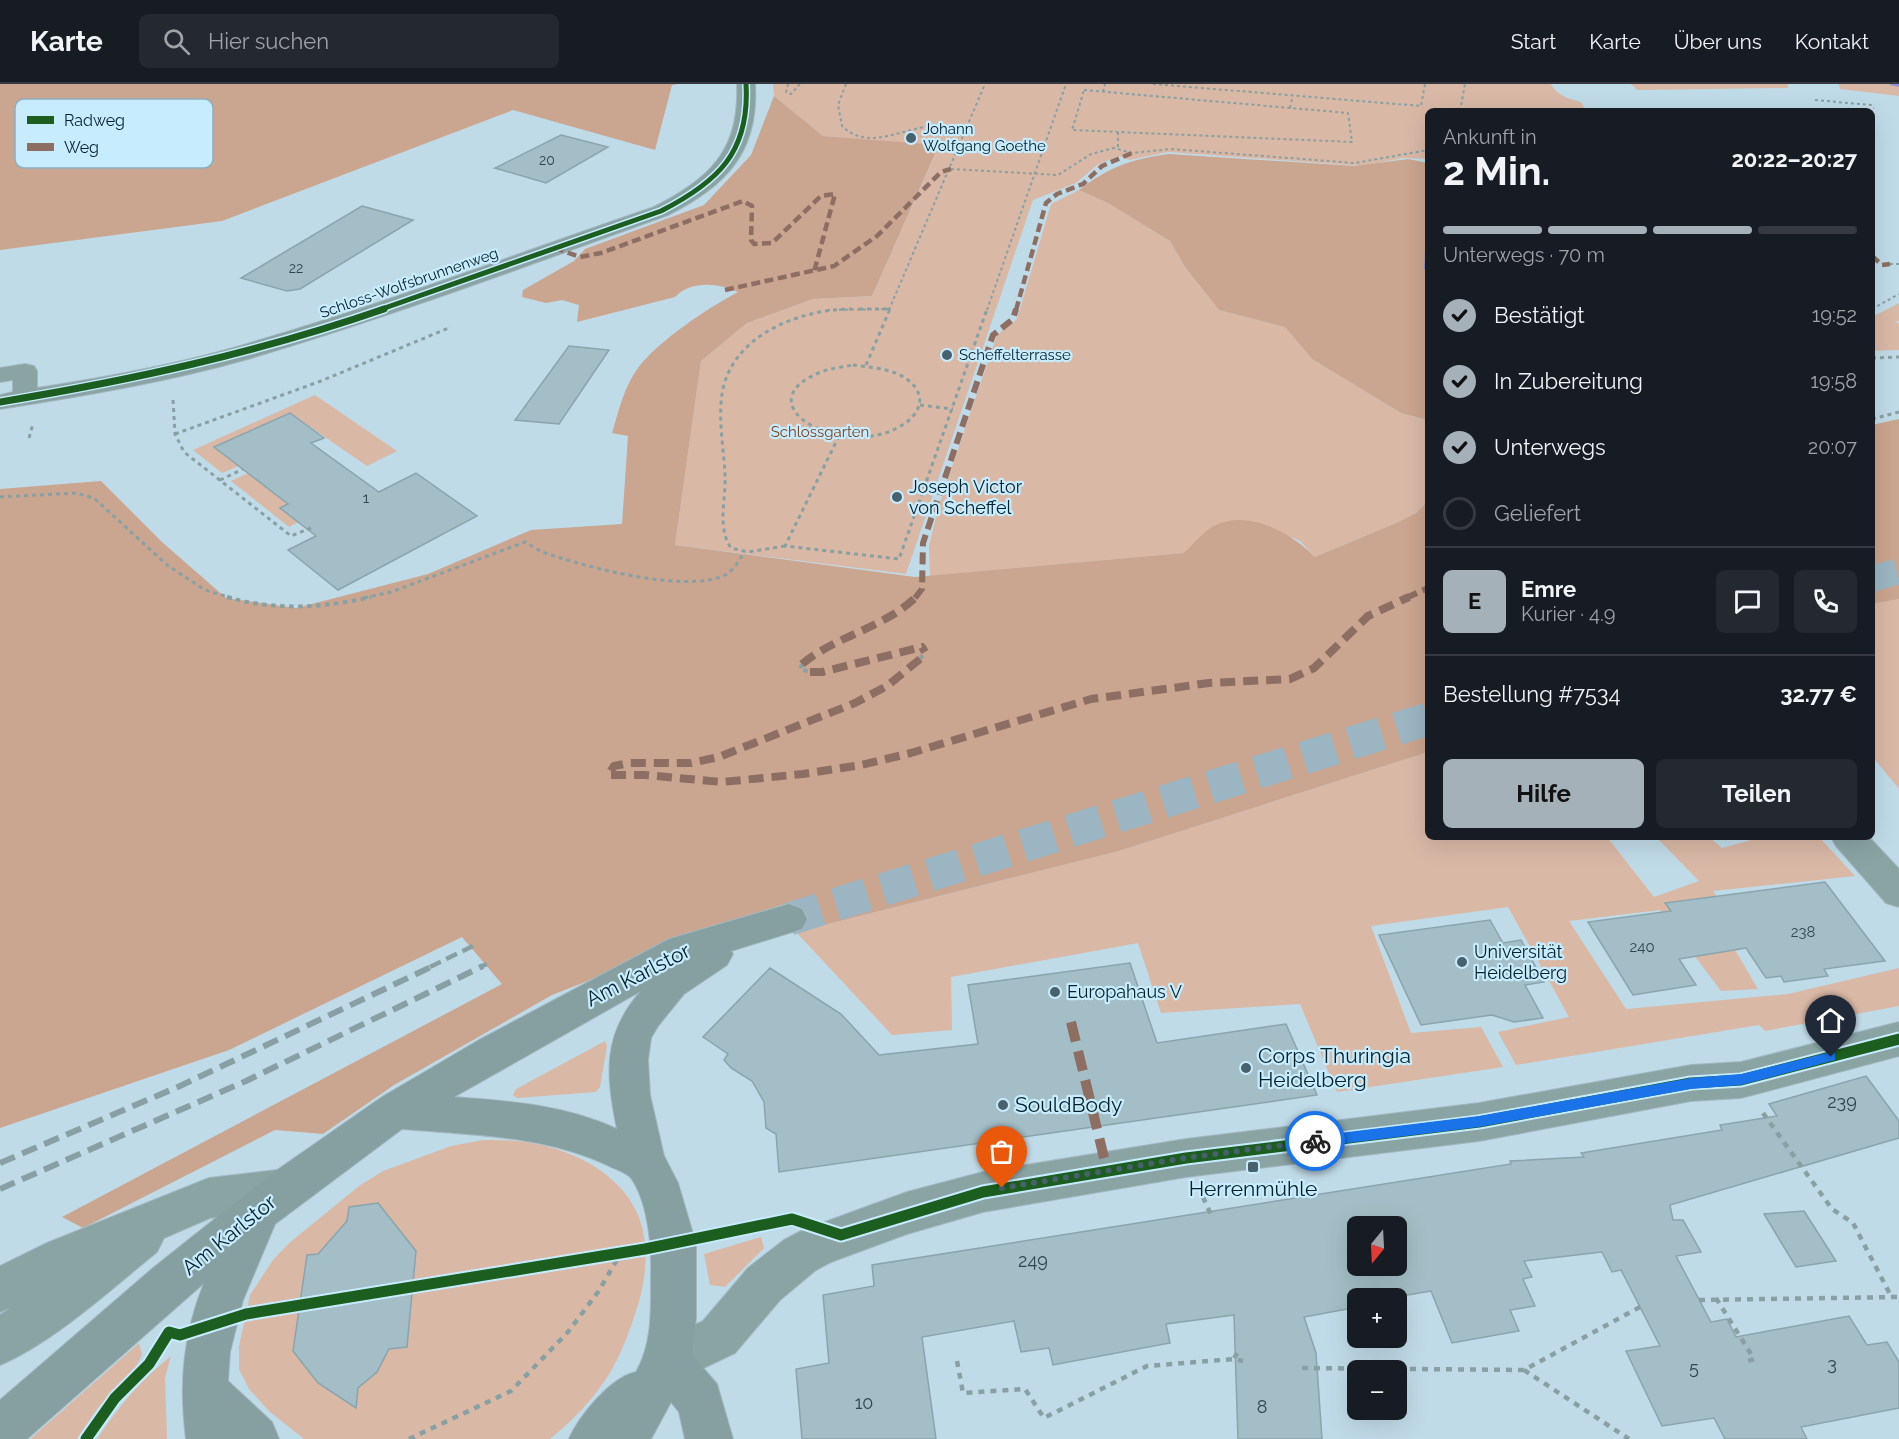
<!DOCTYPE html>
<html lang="de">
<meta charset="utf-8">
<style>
:root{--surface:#171b24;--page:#242831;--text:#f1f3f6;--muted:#9ea1a6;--line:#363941;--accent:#a4b1b8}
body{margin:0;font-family:Raleway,sans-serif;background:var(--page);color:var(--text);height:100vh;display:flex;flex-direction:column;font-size:22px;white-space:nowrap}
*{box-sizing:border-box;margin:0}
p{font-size:20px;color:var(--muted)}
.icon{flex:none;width:33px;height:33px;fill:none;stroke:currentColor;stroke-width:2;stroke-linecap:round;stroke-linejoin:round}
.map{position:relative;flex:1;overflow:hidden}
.side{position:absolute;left:1425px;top:24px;width:450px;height:732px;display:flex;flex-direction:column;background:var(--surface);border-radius:9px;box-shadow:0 6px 24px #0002}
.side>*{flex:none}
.needle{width:39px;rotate:198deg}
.tools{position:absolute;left:1347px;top:1132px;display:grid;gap:12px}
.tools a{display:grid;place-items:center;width:60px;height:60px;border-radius:9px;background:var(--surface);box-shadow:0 6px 24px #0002;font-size:30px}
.pin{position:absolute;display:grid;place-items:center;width:51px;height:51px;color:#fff;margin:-62px -26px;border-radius:50% 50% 50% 0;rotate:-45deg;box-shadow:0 0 6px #0007}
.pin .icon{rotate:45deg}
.courier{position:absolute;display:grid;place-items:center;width:60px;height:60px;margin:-30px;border:4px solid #1a73e8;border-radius:50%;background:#fff;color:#222;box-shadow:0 2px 8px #0007}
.overview em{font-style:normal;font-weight:700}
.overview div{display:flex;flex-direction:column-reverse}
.overview{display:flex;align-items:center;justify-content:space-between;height:102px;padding:0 18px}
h1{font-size:39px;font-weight:700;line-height:45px}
.bar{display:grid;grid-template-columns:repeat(4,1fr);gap:9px 6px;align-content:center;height:72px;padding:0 18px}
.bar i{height:8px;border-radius:4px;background:var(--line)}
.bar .on{background:var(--accent)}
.bar p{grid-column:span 4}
.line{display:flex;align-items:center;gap:15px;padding:0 18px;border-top:2px solid var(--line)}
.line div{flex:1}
.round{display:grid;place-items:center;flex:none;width:63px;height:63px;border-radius:9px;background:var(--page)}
ol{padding:0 18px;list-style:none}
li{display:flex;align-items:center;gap:18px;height:66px}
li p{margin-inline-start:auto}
li .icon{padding:6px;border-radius:50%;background:var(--accent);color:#111;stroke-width:4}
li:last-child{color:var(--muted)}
li i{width:33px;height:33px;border:3px solid var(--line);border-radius:50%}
.button{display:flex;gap:12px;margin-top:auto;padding:12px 18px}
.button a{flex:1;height:69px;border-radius:9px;background:var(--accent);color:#111;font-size:24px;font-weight:700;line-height:69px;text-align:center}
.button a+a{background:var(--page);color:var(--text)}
header{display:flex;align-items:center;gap:36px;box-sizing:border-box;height:84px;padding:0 30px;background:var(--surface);border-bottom:2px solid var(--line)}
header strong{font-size:28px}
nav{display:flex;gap:33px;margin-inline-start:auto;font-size:21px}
.search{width:420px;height:54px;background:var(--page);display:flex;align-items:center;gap:15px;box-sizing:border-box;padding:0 21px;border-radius:9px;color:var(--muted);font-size:22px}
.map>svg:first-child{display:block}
</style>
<header>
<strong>Karte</strong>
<div class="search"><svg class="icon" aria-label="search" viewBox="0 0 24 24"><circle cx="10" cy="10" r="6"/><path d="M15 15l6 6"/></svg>Hier suchen</div>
<nav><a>Start</a><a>Karte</a><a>Über uns</a><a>Kontakt</a></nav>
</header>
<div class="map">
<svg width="1899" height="1355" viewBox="0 0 1899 1355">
<rect width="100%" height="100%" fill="#c0dbe8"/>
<!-- green -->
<path fill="#d9b8a6" d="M773,0H1551C1556,11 1569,15 1581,18L1586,27H1428V75L1403,74L1362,82L1168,68L1129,76L1119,72L1097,81L1076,99L1033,116L906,490L675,461L701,277L747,239L813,215L872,212L939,62L823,52L774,12Z
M1631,0H1788V4L1637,6Z
M1839,0H1899V12L1840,5Z
M1079,106L1108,119L1170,157L1185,183L1219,226L1285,243L1312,275L1401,329L1428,336V417L1416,429L1396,439L1315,473L1300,457L1258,439L1204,450L1185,469L930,492L929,462L939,421L997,251L1017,235L1051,120Z
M1899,219V237H1895L1899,240V266L1872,267V233Z
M315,311L397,367L367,382L290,329L215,363L239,382L222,389L193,366Z
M248,389L288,420L280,424L298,438L289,443L231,397Z
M1899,515V705L1872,672V520Z
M1428,668V753H1607L1654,813L1699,797L1656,753H1709L1722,764L1762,753H1819L1855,792L1713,807L1729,832L1718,837L1758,905L1721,907L1660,826L1569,837L1626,925L1788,910L1899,884V922L1765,947L1759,941L1516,981L1498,948L1569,933L1508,823L1371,842L1411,949L1481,943L1503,983L1337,1008L1300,920L1161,929L1138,859L951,893L952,946L892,951L796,848L1119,767Z
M605,957L607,962L600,1003L596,1008L517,1014L513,1011L516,1005Z
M483,1056C521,1055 551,1060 585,1077C654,1114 656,1175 631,1242C623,1265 613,1287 598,1306C584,1325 568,1340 550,1355H304L270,1328L249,1305L239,1285V1262L250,1211L273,1176L288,1160L359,1102L383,1087L451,1062Z
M761,1153L764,1164L725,1203L710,1201L704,1170Z
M139,1259L142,1271L137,1281L97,1325L77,1355H30Z
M171,1272L165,1294L167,1355H97C118,1323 141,1296 171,1272Z"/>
<!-- forest -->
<path fill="#caa58f" d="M0,0H678L672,1L655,66L513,26L222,137L0,166Z
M774,12L823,52L939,61L872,212L813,215L747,239L701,277L675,461L915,493L1184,469C1194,460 1204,446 1216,441C1249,425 1293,450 1315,473L1396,439L1416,429L1428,417V668L1119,767L796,848L781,821L552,911L394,1001L323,1050L275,1046L83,1144L62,1133L502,900L462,853L229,966L0,1044V405L101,397L162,458L226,514L296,524L428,490L531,446L622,440L628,352L612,349C619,326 624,303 638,284C658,257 708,224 738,208C719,199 691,196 675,213L577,238L579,221L562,216L546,219L522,213L523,206L574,177L585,165L704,121L751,71Z
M1169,70L1355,82L1408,75L1428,79V336L1401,329L1312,275L1285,243L1219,226L1185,183L1170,157L1108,119L1079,106C1109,83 1131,75 1169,70Z
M1899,335V515L1872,520V341Z"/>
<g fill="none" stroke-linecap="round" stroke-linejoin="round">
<!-- stream -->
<path fill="#9292d2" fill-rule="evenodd" d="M1889,0H1899V3L1890,1Z
M1425,168H1428V187L1424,185Z"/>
</g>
<!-- building -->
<path fill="#a3bec6" stroke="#89a4ac" stroke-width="1.5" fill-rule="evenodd" d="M561,51L608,63L546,99L495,84Z
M362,122L413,136L300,205L287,207L241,194Z
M569,262L609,266L559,340L515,336Z
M290,329L324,354L311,359L379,408L416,389L477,432L338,506L288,466L316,452L280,424L288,420L214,363Z
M1825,798L1885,877L1824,885L1828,892L1784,898L1781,892L1766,894L1746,864L1679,875L1696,901L1633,911L1588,838L1671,827L1665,819Z
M1490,836L1503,859L1521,856L1544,898L1525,901L1543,934L1514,938L1492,931L1421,941L1379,851Z
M1130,879L1157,959L1286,940L1317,1011L779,1088L776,1050L766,1044L764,1018L752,997L731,984L724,976L728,970L703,953L770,884L841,930L879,971L978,960L968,901Z
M1866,992L1899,1037V1054L1670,1121L1673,1136H1683L1701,1168L1676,1172L1711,1238L1727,1235L1736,1253L1849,1232L1867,1261L1887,1258L1899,1278V1324L1801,1343L1807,1355H1725L1714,1334L1662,1342L1626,1267L1660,1262L1621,1186L1612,1188L1602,1168L1524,1177L1532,1193L1523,1195L1535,1222L1510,1226L1519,1247L1452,1259L1431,1207L1384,1215H1358V1220L1352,1221L1353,1224L1304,1233L1316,1269L1322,1355H1238L1234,1231L1166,1240L1170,1259L1053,1281L1049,1264L1021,1268L1014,1237L922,1253L936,1355H802L796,1285L829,1279L823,1211L874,1202L872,1181L1511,1080L1510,1077L1584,1073L1581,1069L1722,1046L1720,1041L1777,1032L1769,1020ZM1358,1143H1396V1182H1358Z
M378,1119L416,1167L410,1230L407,1263L389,1265L377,1288L358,1304L356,1324L318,1299L293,1267L307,1171L318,1170L347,1137L349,1123Z
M1804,1127L1836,1177L1796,1183L1764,1130Z"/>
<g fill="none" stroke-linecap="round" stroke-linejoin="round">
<!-- major-tunnel-far1 -->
<path stroke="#9bb6c2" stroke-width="26" stroke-dasharray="26 13" stroke-linecap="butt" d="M1872,495L1899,487"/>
<!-- major-tunnel -->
<path stroke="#9bb6c2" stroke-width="33" stroke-dasharray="33 16" stroke-linecap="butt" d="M789,835L1428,635"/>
<!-- minor casing -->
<g stroke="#a2b9c3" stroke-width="2">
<path id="minor" d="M737,0H755C759,68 726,102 668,131C529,181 390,233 248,275C167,298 83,312 0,325V311L13,308V296L0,298V284L25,280L34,282L37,287V304C103,294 169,282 233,264C375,223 514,171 654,123C710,94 740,67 737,0Z
M1831,753H1869L1899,785V823L1886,819L1836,762Z
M1899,938V972L1741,1014L1691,1017L1479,1057L1186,1093L983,1128L907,1150L831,1178L816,1186L780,1216L735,1269L668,1301L652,1294L645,1278L652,1262L703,1237L748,1184L784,1156L803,1146L907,1108L983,1088L1186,1055L1479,1019L1691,981L1741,978Z
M285,1085L300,1091L306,1105L300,1119L285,1125L210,1134L164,1154L157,1168C111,1205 54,1258 0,1281V1231L10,1224L0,1228V1182L47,1159L209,1094Z"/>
</g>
<!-- major casing -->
<g stroke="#a2b9c3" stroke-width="2">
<path id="major" d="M789,820L802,825L807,835L802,845L731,867L733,870L727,881L684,910L658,942L651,954L648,976L650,1011L664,1072L678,1099L696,1160V1234L692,1271L717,1300L733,1355H685L679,1328L671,1318L651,1355H569C579,1332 611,1293 636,1288C653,1259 651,1223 651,1191C652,1162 648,1118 631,1094C626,1088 614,1085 607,1081C543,1051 472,1051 402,1045L275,1140L243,1216L230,1268L228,1297L272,1338L279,1355H186C179,1300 183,1251 204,1199L27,1355H0V1316L153,1184L270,1091L382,1013L479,956L669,855ZM641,907C602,951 606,991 617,1045C565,1021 510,1017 454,1013Z"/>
</g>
<!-- path-far3 -->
<path stroke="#89a0a3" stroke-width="2" stroke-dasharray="3 3" stroke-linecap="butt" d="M788,0L786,8L791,10L800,0
M846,0L838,21L842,42C865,64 891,50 919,44C934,41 951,42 967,43
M1153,0L1421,22L1425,0
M1084,6L1348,29L1352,58L1072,46Z
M1103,8L1105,0
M1815,16L1871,21L1874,24
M1290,24L1292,15
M1460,27L1465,0
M1118,48V64
M951,85L1058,91L1091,70L1114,64L1132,69L1171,65L1355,79L1428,66
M1890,180H1899
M1872,225L1899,210
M827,226L890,225
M889,226L985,0
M987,226L1066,0"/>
<!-- path-far2 -->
<path stroke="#89a0a3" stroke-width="3" stroke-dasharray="4 4" stroke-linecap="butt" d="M859,225H890
M1872,274L1899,273
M853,281C868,283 884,284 898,290C929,305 925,330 897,344C839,375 742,319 821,288C831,284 843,283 853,281Z
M866,281L890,225
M173,316L175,350L184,368L291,452L311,444
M920,321L953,325
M1872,335L1899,328
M175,350L321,297L451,243
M839,352L785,462L899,475L987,225
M29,354L33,340
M220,396L243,385
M0,413L76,409L94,414L167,481L205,506L232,514
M785,462L748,468L731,464C717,444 726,415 725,392C724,365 718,337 722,310C731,251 800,225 852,225
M364,514L391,508L525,458C532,461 538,467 545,469C586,483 683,509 723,492C733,488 739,477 744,468"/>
<!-- path-far1 -->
<path stroke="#89a0a3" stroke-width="4" stroke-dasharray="4.5 4.5" stroke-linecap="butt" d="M227,513C275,527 323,524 371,513
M920,575L925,568
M802,580L800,585L810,588"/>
<!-- path -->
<path stroke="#89a0a3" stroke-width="4.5" stroke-dasharray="6 6" stroke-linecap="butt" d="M1763,1029L1832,1125L1853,1139L1892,1214
M1203,1113L1211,1131
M715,1151L769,1140
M412,1203L631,1167
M1716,1214L1754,1275L1748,1277
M1699,1216L1899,1213
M262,1227L300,1221
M1234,1274L1240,1265
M957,1277L963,1309L1025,1305L1044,1334L1147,1282L1234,1275L1243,1277
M1302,1284L1524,1286L1640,1223
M1524,1286L1629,1355
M86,1355L115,1314L151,1277
M409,1355L511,1307L568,1248L598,1208L621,1169"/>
<!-- minor -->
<use href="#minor" fill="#8aa4a4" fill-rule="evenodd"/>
<!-- major -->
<use href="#major" fill="#86a0a1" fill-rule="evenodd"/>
<!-- rail-far1 -->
<path stroke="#889fa3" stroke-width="4.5" stroke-dasharray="12 6" stroke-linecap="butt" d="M430,883L473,862
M480,883L487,880"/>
<!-- rail -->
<path stroke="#889fa3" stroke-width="6" stroke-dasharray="16 8" stroke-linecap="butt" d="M0,1079L180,1002L433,882
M0,1105L246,997L483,882"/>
<!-- quiet-far3 -->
<path stroke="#8d6e63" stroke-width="4.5" stroke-dasharray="9 4.5" stroke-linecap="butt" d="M555,164L580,173L601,169L743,117L752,122L751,156L754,160L772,159L821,112L835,110L814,188
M1872,172L1882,181L1890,180
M725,206L834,182L877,152L941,88L951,85
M1016,226L1046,119L1057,110L1083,100L1102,82L1132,69"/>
<!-- quiet-far2 -->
<path stroke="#8d6e63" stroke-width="6" stroke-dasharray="12 6" stroke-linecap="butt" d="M915,514L922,505L923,459L993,251L1013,235L1016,225
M1406,514L1428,504"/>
<!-- quiet-far1 -->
<path stroke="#8d6e63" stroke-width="8" stroke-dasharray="15 8" stroke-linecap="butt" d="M920,575L887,602L855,619L719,673L691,679H629L614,682L608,691H645L722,698L803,690L861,681L911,669L1091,615L1209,599L1290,595L1314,584L1368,532L1409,513
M802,580C836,552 884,544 916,513
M810,588H822L922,563L925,568"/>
<!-- quiet -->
<path stroke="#8d6e63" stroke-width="10" stroke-dasharray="20 10" stroke-linecap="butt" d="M1071,938L1107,1086"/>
<!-- cycleway-far2 casing -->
<g stroke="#c7ecfe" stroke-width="8">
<path id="cycleway-far2" d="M379,226L661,127C718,98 750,68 746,0"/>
</g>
<!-- cycleway-far1 casing -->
<g stroke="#c7ecfe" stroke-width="10">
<path id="cycleway-far1" d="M0,318C132,296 257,269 384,225"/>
</g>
<!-- cycleway casing -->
<g stroke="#c7ecfe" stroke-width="15">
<path id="cycleway" d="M86,1355L115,1314L149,1280L169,1248L180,1251L246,1230L645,1165L792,1135L841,1151L983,1108L1186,1074L1479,1038L1691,999L1741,996L1899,955"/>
</g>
<!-- cycleway-far2 -->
<use href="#cycleway-far2" stroke="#1b5e20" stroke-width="5"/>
<!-- cycleway-far1 -->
<use href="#cycleway-far1" stroke="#1b5e20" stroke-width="7"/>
<!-- cycleway -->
<use href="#cycleway" stroke="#1b5e20" stroke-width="11"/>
</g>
<!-- route -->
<path fill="#1a73e8" d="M1831,968L1835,969V976L1741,1001L1691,1005L1479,1043L1315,1063L1309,1057L1315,1052L1479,1032L1691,994L1741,990Z"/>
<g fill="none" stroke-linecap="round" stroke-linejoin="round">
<!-- done -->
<path stroke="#47616d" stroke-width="6" stroke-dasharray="0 10.8" d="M1002,1104L1185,1074L1315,1057"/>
</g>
<!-- markers -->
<g fill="#47616d" stroke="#c7ecfe" stroke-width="2">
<circle cx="911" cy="54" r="6"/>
<circle cx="947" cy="271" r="6"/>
<circle cx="897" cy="413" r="6"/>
<circle cx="1462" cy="878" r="6"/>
<circle cx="1055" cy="908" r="6"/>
<circle cx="1246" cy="984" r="6"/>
<circle cx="1003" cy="1021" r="6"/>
<rect x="1247" y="1077" width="12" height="12" rx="3"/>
</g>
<g text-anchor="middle" stroke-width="4.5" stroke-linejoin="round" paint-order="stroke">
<!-- far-number labels -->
<g font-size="14" fill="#2d4852">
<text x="547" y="81">20</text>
<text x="296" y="189">22</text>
</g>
<!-- far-poi labels -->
<g font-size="15" fill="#06202b" stroke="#c7ecfe" text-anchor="start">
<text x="923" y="50">Johann<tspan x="923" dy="17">Wolfgang Goethe</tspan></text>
<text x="959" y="276">Scheffelterrasse</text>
</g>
<!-- far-street labels -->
<g font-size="15" fill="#06202b" stroke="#c7ecfe">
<text transform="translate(409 199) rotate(-19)" y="5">Schloss-Wolfsbrunnenweg</text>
</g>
<!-- far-park labels -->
<g font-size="15" fill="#7e4220" stroke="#c7ecfe">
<text x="820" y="353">Schlossgarten</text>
</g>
<!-- number labels -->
<g font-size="15" fill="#2d4852">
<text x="366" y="419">1</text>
<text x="1803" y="853">238</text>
<text x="1642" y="868">240</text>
</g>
<!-- poi labels -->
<g font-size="18" fill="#06202b" stroke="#c7ecfe" text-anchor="start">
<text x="909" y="409">Joseph Victor<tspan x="909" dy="21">von Scheffel</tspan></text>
<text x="1474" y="874">Universität<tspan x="1474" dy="21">Heidelberg</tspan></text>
<text x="1067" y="914">Europahaus V</text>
</g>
<!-- near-number labels -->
<g font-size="18" fill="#2d4852">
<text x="1842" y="1024">239</text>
<text x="1033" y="1183">249</text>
<text x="1832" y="1286">3</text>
<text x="1694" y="1290">5</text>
<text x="864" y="1325">10</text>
<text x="1262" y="1329">8</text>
</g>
<!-- near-street labels -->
<g font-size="21" fill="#06202b" stroke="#c7ecfe">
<text transform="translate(638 891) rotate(-27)" y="7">Am Karlstor</text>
<text transform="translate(229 1151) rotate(-39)" y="7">Am Karlstor</text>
</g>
<!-- near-poi labels -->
<g font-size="21" fill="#06202b" stroke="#c7ecfe" text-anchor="start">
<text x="1258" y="979">Corps Thuringia<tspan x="1258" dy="24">Heidelberg</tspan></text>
<text x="1015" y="1028">SouldBody</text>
<text x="1253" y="1112" text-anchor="middle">Herrenmühle</text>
</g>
</g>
<!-- legend -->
<rect x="15" y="15" width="198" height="69" rx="9" fill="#c7ecfe" stroke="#8dafbf" stroke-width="1.5"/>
<rect x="27" y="32" width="27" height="8" fill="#1b5e20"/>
<rect x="27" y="59" width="27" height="8" fill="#8d6e63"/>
<g font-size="16" fill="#06202b">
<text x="64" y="42">Radweg</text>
<text x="64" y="69">Weg</text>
</g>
</svg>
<div class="tools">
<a><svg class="needle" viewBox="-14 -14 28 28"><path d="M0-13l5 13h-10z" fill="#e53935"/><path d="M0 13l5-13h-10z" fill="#9ea1a6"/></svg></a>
<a>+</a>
<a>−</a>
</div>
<div class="pin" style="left:1002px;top:1104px;background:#ea580c"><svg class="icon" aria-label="bag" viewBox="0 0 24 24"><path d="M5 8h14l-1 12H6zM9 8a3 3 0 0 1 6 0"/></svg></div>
<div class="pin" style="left:1831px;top:973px;background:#1f2937"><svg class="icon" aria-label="home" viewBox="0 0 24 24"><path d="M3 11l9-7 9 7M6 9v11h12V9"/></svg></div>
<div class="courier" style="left:1315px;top:1057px"><svg class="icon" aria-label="bike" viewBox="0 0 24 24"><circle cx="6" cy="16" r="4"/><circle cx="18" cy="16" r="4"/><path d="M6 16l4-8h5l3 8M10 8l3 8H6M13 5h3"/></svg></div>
<section class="side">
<div class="overview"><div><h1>2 Min.</h1><p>Ankunft in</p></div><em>20:22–20:27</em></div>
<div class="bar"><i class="on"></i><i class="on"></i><i class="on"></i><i></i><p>Unterwegs · 70 m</p></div>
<ol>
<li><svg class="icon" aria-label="check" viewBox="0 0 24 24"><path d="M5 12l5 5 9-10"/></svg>Bestätigt<p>19:52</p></li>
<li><svg class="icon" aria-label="check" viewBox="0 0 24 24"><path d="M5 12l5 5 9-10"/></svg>In Zubereitung<p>19:58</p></li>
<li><svg class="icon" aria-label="check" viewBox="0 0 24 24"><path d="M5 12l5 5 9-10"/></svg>Unterwegs<p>20:07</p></li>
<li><i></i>Geliefert</li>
</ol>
<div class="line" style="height:108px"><b class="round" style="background:var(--accent);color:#111">E</b><div><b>Emre</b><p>Kurier · 4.9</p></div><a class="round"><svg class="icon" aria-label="chat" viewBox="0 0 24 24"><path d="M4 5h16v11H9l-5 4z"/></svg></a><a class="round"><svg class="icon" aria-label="phone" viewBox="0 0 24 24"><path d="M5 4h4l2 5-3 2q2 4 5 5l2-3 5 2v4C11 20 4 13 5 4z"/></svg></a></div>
<div class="line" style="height:78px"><div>Bestellung #7534</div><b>32.77 €</b></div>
<div class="button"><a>Hilfe</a><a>Teilen</a></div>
</section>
</div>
